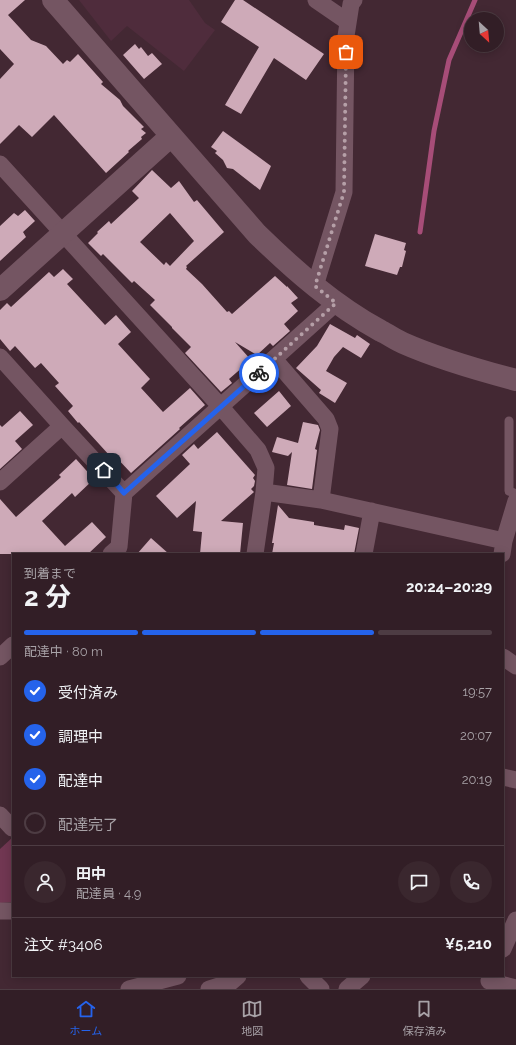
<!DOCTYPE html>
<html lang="ja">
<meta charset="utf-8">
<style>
:root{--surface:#321e26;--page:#3a272e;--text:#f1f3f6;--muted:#a8a2a7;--line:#4d3c43;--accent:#2563eb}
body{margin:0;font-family:Raleway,"Noto Sans JP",sans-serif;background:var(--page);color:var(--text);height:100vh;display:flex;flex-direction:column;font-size:15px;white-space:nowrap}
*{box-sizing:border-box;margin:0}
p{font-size:13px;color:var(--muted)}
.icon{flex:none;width:22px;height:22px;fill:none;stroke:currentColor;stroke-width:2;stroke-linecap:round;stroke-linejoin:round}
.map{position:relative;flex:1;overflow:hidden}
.side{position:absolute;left:12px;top:553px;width:492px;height:424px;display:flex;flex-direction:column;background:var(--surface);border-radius:0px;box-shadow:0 2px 10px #0003,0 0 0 1px var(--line)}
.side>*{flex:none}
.needle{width:26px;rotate:154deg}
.buttons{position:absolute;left:464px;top:12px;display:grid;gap:8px}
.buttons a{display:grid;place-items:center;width:40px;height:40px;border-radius:50%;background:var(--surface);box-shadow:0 2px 10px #0003,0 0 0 1px var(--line);font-size:20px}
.pin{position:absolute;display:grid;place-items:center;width:34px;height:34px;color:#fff;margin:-17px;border-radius:8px;box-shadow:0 2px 6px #0006}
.courier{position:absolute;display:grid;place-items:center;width:40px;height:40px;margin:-20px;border:3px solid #2563eb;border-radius:50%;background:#fff;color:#222;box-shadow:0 1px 5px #0007}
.headline em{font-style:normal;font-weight:700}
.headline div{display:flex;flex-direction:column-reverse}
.headline{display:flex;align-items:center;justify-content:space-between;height:68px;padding:0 12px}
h1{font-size:26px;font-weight:700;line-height:30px}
.bar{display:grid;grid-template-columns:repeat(4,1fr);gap:6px 4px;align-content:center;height:48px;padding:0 12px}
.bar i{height:5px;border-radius:3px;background:var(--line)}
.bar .current{background:var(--accent)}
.bar p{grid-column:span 4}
.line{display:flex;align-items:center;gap:10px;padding:0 12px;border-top:1px solid var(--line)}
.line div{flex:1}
.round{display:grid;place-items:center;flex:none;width:42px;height:42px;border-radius:21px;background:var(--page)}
ol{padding:0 12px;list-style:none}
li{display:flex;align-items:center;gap:12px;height:44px}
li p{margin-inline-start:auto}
li .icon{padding:4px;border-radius:50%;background:var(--accent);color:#fff;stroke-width:4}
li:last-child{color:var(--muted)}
li i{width:22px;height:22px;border:2px solid var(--line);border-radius:50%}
.tabs{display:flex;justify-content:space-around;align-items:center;height:56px;border-top:1px solid var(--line);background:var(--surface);font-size:11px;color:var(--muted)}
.tabs a{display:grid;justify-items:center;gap:2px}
.tabs .current{color:var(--accent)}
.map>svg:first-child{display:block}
</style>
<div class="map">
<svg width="516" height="989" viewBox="0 0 516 989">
<rect width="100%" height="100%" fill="#432833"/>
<!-- built -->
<path fill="#4f2c3c" d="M79,0H189L205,23L215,30L184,71L127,26L111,41Z"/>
<!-- green -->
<path fill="#713752" d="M13,837V902L0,903V849Z"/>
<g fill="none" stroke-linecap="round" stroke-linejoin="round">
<!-- stream -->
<path stroke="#a74d78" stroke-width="5" d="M420,232L434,131L449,60L475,0"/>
</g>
<!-- building -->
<path fill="#ceaab8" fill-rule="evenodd" d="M0,0H25L8,15L31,40L46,46L63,64L67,60L70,62L78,54L103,82L101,84L120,100L123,106L144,127L141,129L146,133L141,137L142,139L128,151L129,152L106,173L54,115L32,137L19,125L0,144V79L14,64L0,49Z
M235,0H243L324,54L306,80L274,58L241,114L225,105L259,47L221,22Z
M135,44L139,49L141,47L148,56L152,53L162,64L144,79L123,55Z
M223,131L271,166L260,190L233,169L227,168L223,160L215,153L217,151L211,147Z
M152,170L171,188L179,181L194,202L197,200L224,232L186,266L187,267L186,269L202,284L227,312L229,311L232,314L275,276L287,287V286L298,298L291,303L298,311L284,324L290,331L273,346L270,343L257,355L235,342L251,360L229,379L232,383L221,392L185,353L191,347L172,328V327L150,305L155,300L134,281L132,283L103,254L101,256L88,243L98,233L97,232L109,221L111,224L139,198L132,191ZM170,213L194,241L170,266L166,262L164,265L140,242Z
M25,210L35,221L23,232L26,237L0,261V226L14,213L18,216Z
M375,234L406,243L404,250L406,251L402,267H400L397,275L365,266Z
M63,269L73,279L67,284L105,325L116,315L131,332L118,344L150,379L141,388L163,412L190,388L205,405L179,428L180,429L131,473L113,454L110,456L79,422L78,423L68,411L73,406L55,386L59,383L41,363L35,368L15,346L10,351L0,339V310L7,303L11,307L49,272L54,277Z
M330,324L355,338L357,335L370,344L361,358L343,347L334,357L326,371L347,383L335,403L319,393L321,390L296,368L317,346Z
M279,391L291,406L267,427L254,413Z
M20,411L33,425L15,441L22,449L0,469V425L2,427Z
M303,422L318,425L320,430L315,449L317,450L312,489L287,485L292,452L288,456L272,452L277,437L298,443Z
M217,432L255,475L253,478L255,481L254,486L251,489L254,492L221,521L243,523L240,554H200L202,532L193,531L196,501L177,518L156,496L190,464L182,455L194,444L198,449Z
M76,459L94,479L75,497L72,493L42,521L65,546L92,522L106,537L88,554H0V499L16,517L61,477L59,475Z
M278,505L289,518L314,522V525L344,530L345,525L359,528L354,554L340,552V554H272L274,543H272Z
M151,538L169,554H137Z"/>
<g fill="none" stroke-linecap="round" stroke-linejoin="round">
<!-- service -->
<path stroke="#745562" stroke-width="9" d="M509,421V491L516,494"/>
<!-- minor -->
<path stroke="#745562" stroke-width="17" d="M316,0L348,22
M0,164L221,407L258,450L266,468L264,492L255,554
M315,286L344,192L346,36L351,4L354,0
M0,357L62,426L124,493L119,547L111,554
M274,359L326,419L330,429L321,500
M0,482L62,426
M264,492L321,500L504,541
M124,493L336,303
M364,554L372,511
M502,554L504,541L516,501
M0,657L13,645
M503,657L516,666
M503,777L516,780
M0,815L12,828L13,827
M0,911H13
M503,949L516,920
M308,976L321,989
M489,981L516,988
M129,989L178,976
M209,989L231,982L238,976
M347,989L362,976"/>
<!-- tertiary -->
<path stroke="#745562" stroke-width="22" d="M53,0L257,234C295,271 335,306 381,331C389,335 396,340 403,343C439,359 478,370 516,380
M0,290L171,136"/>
</g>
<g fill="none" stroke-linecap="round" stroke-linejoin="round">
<!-- done -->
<path stroke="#b59fa7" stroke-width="4" stroke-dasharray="0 7.2" d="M259,373L336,303L315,286L344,192L346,52"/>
<!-- route -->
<path stroke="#2563eb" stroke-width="5" d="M104,470L124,493L259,373"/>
</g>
</svg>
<div class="buttons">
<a><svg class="needle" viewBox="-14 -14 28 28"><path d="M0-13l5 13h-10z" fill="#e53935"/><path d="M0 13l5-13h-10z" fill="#a8a2a7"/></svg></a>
</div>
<div class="pin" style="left:346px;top:52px;background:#ea580c"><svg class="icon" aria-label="bag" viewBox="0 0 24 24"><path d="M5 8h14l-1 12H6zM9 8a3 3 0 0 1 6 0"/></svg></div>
<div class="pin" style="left:104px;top:470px;background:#1f2937"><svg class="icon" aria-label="home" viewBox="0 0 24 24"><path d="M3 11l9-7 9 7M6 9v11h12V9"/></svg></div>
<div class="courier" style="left:259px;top:373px"><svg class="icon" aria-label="bike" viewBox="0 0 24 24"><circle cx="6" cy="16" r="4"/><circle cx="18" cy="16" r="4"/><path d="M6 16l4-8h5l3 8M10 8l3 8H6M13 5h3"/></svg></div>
<section class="side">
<div class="headline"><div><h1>2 分</h1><p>到着まで</p></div><em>20:24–20:29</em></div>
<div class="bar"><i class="current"></i><i class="current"></i><i class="current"></i><i></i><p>配達中 · 80 m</p></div>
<ol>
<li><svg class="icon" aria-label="check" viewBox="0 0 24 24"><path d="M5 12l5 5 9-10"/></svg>受付済み<p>19:57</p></li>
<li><svg class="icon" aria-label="check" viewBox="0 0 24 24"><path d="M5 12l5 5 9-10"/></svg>調理中<p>20:07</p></li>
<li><svg class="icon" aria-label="check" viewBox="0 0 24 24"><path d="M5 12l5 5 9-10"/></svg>配達中<p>20:19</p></li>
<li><i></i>配達完了</li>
</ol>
<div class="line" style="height:72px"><a class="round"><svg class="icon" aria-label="person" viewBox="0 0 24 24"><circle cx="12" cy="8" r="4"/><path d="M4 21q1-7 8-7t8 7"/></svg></a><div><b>田中</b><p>配達員 · 4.9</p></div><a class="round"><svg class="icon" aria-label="chat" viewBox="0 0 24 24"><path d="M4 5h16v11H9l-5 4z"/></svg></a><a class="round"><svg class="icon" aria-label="phone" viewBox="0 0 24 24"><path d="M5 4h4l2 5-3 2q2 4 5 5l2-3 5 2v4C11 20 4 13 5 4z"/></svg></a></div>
<div class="line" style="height:52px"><div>注文 #3406</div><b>¥5,210</b></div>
</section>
</div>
<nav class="tabs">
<a class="current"><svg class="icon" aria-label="home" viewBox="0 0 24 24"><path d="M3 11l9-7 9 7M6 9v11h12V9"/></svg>ホーム</a>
<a><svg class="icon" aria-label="map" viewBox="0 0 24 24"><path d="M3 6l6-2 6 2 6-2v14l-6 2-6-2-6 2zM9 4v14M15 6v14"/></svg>地図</a>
<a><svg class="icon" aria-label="saved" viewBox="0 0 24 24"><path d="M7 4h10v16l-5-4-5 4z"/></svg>保存済み</a>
</nav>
